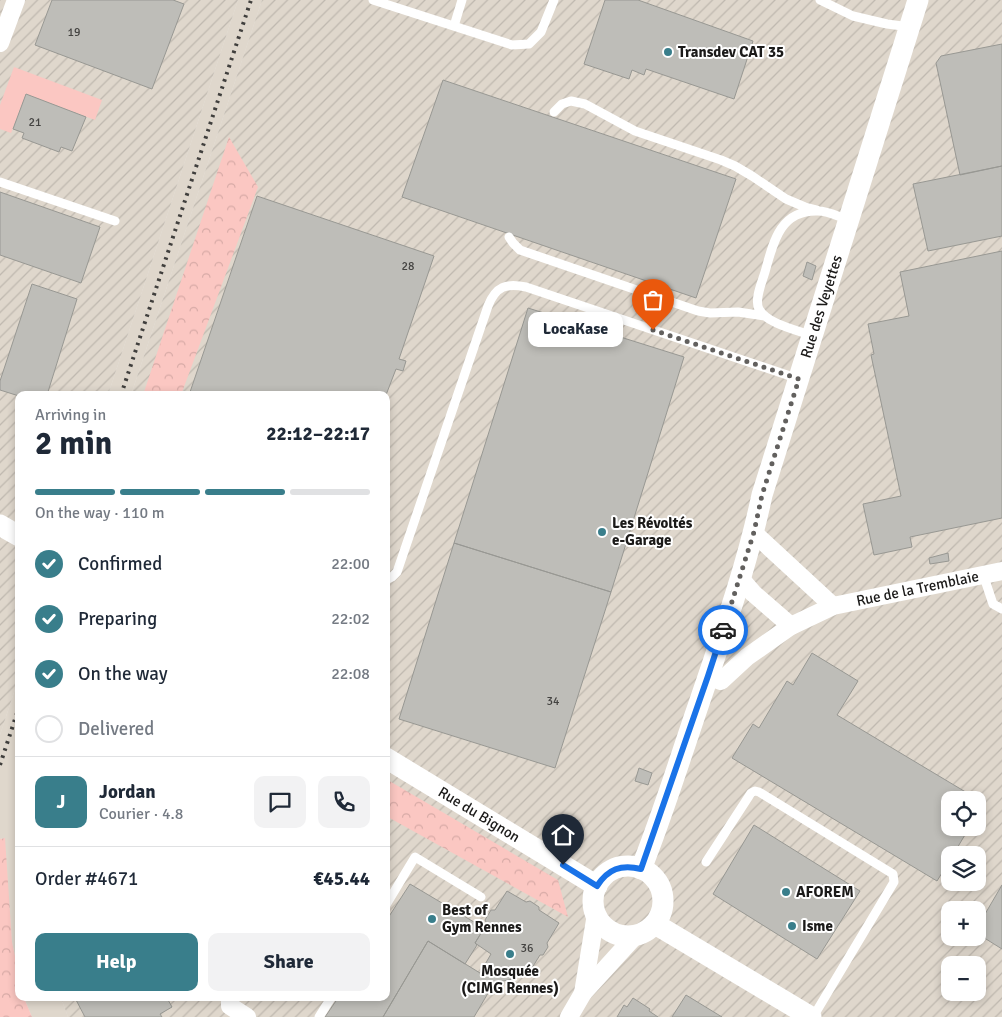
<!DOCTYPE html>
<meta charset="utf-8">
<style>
:root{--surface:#fff;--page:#f2f2f3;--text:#1f2937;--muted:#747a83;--line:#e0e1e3;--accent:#397e8b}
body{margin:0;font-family:Signika,sans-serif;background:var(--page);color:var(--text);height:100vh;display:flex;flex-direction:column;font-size:19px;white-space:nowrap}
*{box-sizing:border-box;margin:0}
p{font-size:16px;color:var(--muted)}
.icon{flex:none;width:28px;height:28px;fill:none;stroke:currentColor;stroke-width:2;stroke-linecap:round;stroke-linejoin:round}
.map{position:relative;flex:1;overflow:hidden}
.sheet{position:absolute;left:15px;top:391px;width:375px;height:610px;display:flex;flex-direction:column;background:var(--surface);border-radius:10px;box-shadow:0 2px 8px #0003}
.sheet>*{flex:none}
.buttons{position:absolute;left:941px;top:791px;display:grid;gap:10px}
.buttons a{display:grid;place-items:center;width:45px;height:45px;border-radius:10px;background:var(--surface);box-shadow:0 2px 8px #0003;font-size:25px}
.pin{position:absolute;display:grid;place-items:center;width:42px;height:42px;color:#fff;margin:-51px -21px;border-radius:50% 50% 50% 0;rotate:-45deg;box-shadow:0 0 5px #0007}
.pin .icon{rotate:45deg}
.courier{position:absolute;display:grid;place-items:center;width:50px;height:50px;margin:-25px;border:4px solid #1a73e8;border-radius:50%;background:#fff;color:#222;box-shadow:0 1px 6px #0007}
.bubble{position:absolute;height:35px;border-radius:10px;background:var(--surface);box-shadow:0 2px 8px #0003;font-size:16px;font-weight:800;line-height:35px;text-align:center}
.overview em{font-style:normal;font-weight:800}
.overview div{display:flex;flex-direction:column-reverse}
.overview{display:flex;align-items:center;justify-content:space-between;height:85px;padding:0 20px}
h1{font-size:32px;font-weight:800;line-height:38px}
.bar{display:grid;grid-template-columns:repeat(4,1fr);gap:8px 5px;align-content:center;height:60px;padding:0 20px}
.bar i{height:6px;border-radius:4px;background:var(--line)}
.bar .selected{background:var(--accent)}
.bar p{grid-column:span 4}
.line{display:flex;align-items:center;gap:12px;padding:0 20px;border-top:1px solid var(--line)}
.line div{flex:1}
.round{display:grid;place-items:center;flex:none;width:52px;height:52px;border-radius:10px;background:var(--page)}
ol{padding:0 20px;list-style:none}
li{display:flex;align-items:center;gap:15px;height:55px}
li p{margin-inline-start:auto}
li .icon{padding:5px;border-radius:50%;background:var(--accent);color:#fff;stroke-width:4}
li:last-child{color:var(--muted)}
li i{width:28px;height:28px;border:2px solid var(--line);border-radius:50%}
.action{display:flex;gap:10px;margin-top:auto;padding:10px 20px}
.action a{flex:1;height:58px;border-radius:10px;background:var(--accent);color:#fff;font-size:20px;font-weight:800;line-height:58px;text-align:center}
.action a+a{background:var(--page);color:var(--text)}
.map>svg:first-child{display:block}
</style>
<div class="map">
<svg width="1002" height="1017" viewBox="0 0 1002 1017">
<defs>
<pattern id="industrial-furrows" width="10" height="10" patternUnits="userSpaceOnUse" patternTransform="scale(1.25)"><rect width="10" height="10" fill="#dfd7cc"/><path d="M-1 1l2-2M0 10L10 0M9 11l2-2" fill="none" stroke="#bfb8af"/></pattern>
<pattern id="forest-crowns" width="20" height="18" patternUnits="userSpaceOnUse" patternTransform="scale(1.25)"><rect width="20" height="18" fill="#fbc7c2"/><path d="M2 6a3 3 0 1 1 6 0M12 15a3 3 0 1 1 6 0" fill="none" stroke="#d7aaa6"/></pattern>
</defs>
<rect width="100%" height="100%" fill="#e7e3de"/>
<!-- built -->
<path fill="#dfd7cc" d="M238,0H262L131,395H108Z
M19,677V975L12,942L4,838L0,839V735Z
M24,998H61L68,1017H32Z"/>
<!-- industrial -->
<path fill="url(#industrial-furrows)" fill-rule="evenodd" d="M0,0H238L108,395H19V677L0,735Z
M262,0H1002V1017H68L61,998H386V395H131ZM950,800H978V828H950ZM950,855H978V882H950ZM950,910H978V938H950ZM950,965H978V992H950Z"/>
<!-- green -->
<path fill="#fbc7c2" d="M14,67L102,100L95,120L26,94L11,133L0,129V105Z"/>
<!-- forest -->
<path fill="url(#forest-crowns)" d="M229,137L258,187L181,395H143Z
M386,779L558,880L568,917L386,816Z
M5,838L12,942L19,975V998H24L32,1017H0V839Z"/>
<!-- building -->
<path fill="#bebdb8" stroke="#989893" d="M52,0H173L184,4L152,89L35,45Z
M605,0H638L753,41L734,99L646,69L644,75L632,70L629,79L584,64Z
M1002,44V166L960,175L936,63L941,56Z
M443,80L736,179L696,298L402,197Z
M26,94L86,117L72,151L61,147L59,152L22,138L24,133L13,129Z
M1002,166V236L928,251L913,184Z
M0,192L100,227L81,283L0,255Z
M257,196L434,256L399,359L406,361L403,371L396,369L386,395H189Z
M1002,251V518L910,537L912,547L874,555L863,504L901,496L871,355L874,354L868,324L909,316L900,272Z
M807,262L816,266L812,280L803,276Z
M32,284L77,299L47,395H19V396L0,390V381Z
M528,308L684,357L611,592L454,543Z
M454,543L611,592L555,768L399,719Z
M948,553L949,561L930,564L929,558Z
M812,653L858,681L837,715L984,803L978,814V800H950V828H969L953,855H950V860L937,881L732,758L753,724L759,728L787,681L793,685Z
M639,768L652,773L648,785L635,781Z
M754,825L860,891L817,959L713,894Z
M410,884L484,928L475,943L477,945L465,964L428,941L383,1017H325L338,998H386V921Z
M1002,885V949L978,934V926Z
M507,891L526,902L530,901L539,907V910L559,923L547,943L548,947L543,955H540L527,976L518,970L513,979L494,983L474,1017H383L428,941L480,973L491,954L475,943L487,924L485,920L491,910H495Z
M686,995L722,1017H672Z
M75,998H167L172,1007L160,1014L162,1017H85Z
M633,998L650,1009L649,1011L658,1017H617L624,1005L627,1007Z"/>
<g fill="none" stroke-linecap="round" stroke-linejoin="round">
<!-- service -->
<path stroke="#fff" stroke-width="9" d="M373,0L512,45L529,44L541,32L554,0
M820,0L853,16L887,24L910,27
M454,26L462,0
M554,112L562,104L571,101L585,104L635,131L721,160L735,166L752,176L786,199L805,207L817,210
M0,182L115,221
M509,237L513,243L520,250L698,311L710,313L738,312L765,316
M813,336C797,330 767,324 759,309C754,300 762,282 765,272C773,244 779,211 816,211C827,210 839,217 849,220
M983,574L993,604L1002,609
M386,580L392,577L397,572L488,306C496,286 506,283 526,287L799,379
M706,862L751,793L755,791L759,792L893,874L894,882L813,1017
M386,905L415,857L481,897
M319,1017L331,998"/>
<!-- minor -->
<g stroke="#fff" stroke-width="18">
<path d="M0,43L16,0"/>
<path d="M754,533L833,606"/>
<path d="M740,578L753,593L791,626"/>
<path id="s1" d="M708,676L721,681L747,657L791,626L833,606L1002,571"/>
<path d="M583,993L596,914"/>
<path d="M230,998V1006L247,1017"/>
<path d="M569,1017L583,993L636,935"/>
</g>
<!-- tertiary -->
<g stroke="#fff" stroke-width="21">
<path d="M0,525L19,536"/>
<path id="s2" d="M386,758L597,886"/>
<circle cx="628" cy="901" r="35"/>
<path id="s3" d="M641,869C661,819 677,768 694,718C719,644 746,571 762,495L918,0"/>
<path d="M655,924L811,1017"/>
</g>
<!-- rail -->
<path stroke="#403f3d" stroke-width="4" stroke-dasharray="2.5 5" stroke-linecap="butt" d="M121,395L251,0
M0,765L19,707"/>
</g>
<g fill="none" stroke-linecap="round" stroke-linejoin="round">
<!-- done -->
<path stroke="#62605e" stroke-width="5" stroke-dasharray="0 9" d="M653,330L799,379L762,495L754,532L723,630"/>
<!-- route -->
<path stroke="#1a73e8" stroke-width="6" d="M563,865L597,886C608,869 621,864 641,869L708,676L723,630"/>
</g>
<!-- markers -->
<g fill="#397e8b" stroke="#fff" stroke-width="2">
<circle cx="668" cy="52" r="5"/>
<circle cx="602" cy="532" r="5"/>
<circle cx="786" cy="892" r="5"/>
<circle cx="432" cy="919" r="5"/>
<circle cx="792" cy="926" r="5"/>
<circle cx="510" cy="954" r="5"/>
</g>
<g text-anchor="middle" stroke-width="4" stroke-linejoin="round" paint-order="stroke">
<!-- number labels -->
<g font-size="12" fill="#444341">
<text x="74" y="36">19</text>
<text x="35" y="126">21</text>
<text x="408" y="270">28</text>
<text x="553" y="705">34</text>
<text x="527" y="952">36</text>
</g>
<!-- poi labels -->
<g font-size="15" font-weight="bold" fill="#1b1a19" stroke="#fff" text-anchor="start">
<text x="678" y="57">Transdev CAT 35</text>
<text x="612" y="528">Les Révoltés<tspan x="612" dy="17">e-Garage</tspan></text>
<text x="796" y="897">AFOREM</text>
<text x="442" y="915">Best of<tspan x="442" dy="17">Gym Rennes</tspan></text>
<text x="802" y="931">Isme</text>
<text x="510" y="976" text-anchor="middle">Mosquée<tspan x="510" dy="17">(CIMG Rennes)</tspan></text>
</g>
<!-- street labels -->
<g font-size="15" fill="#1b1a19" stroke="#fff">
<text dy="5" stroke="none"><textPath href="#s3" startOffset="591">Rue des Veyettes</textPath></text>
<text dy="5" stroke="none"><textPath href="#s1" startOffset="236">Rue de la Tremblaie</textPath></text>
<text dy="5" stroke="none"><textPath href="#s2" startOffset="109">Rue du Bignon</textPath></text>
</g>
</g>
</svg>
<div class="buttons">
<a><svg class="icon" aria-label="locate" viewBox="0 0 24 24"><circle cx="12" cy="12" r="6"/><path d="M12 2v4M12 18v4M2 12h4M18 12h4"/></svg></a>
<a><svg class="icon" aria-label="layers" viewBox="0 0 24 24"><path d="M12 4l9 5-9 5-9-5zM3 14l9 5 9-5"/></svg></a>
<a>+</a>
<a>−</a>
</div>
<div class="pin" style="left:653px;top:330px;background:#ea580c"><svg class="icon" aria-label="bag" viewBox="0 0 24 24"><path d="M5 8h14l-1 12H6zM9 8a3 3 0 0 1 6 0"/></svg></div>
<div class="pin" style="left:563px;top:865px;background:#1f2937"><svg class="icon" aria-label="home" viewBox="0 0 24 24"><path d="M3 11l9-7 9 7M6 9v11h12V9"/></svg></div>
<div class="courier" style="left:723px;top:630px"><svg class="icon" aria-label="car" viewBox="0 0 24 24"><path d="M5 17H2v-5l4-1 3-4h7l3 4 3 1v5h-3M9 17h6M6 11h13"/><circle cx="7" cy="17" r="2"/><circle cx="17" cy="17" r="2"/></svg></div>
<div class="bubble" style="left:528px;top:312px;width:95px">LocaKase</div>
<section class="sheet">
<div class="overview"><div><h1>2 min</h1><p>Arriving in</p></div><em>22:12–22:17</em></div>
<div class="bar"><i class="selected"></i><i class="selected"></i><i class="selected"></i><i></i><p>On the way · 110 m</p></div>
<ol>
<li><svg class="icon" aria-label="check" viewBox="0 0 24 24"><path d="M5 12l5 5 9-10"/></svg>Confirmed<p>22:00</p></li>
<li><svg class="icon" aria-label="check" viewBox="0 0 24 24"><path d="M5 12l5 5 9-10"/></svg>Preparing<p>22:02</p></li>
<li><svg class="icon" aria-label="check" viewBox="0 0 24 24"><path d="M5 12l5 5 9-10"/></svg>On the way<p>22:08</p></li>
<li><i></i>Delivered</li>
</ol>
<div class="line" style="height:90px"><b class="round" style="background:var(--accent);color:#fff">J</b><div><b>Jordan</b><p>Courier · 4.8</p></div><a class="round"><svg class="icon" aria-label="chat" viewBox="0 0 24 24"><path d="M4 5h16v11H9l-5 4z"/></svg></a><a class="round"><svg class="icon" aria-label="phone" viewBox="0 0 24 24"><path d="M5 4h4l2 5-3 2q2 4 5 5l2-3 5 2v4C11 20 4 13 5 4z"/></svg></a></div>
<div class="line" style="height:65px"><div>Order #4671</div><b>€45.44</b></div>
<div class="action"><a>Help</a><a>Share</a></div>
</section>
</div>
